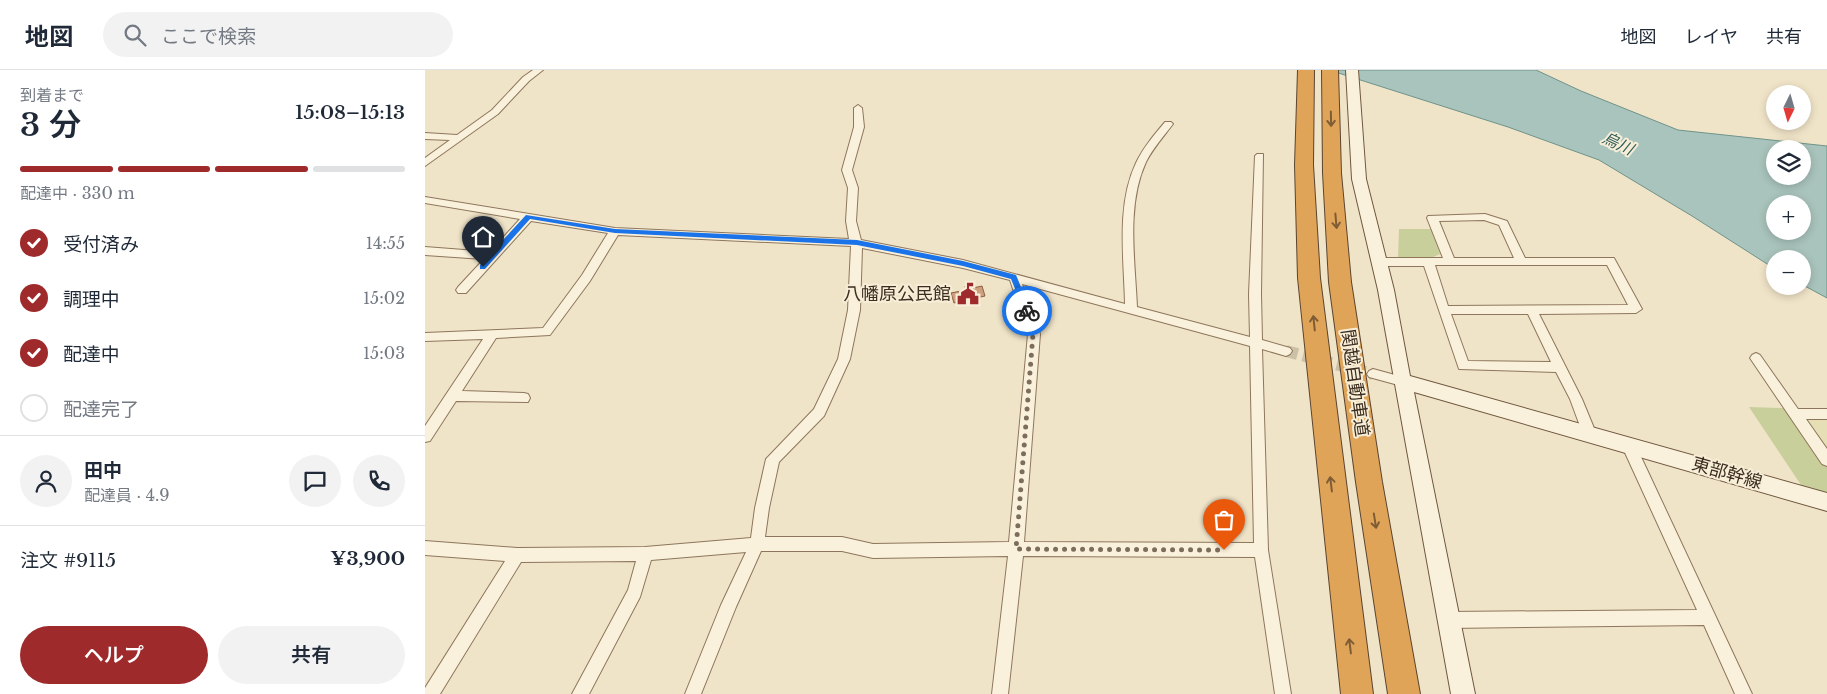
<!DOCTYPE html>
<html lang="ja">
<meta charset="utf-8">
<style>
:root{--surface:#fff;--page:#f2f2f3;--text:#1f2937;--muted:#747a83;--line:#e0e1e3;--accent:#9e2a2b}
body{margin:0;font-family:"Libre Baskerville","Noto Sans JP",serif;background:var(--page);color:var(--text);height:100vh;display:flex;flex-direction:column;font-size:19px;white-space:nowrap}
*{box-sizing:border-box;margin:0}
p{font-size:16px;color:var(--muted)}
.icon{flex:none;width:28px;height:28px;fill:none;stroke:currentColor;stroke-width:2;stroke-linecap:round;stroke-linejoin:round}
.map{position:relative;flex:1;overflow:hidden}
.side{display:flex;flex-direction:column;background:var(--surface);width:425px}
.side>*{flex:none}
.needle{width:32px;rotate:185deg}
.fabs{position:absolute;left:1341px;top:15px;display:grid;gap:10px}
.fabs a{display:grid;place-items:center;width:45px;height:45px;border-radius:50%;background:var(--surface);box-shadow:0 2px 8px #0003;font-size:25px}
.pin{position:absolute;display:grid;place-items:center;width:42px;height:42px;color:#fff;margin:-51px -21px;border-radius:50% 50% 50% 0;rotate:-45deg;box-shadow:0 0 5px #0007}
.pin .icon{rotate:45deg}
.courier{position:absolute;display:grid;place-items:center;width:50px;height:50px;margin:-25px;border:4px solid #1a73e8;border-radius:50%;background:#fff;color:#222;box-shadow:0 1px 6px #0007}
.overview em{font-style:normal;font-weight:600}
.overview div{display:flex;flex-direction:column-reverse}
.overview{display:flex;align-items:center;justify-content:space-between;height:85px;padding:0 20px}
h1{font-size:32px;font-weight:600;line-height:38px}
.bar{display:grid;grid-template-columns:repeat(4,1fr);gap:8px 5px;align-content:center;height:60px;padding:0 20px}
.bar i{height:6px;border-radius:4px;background:var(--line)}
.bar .selected{background:var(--accent)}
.bar p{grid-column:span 4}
.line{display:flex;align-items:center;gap:12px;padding:0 20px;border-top:1px solid var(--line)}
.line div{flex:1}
.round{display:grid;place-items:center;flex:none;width:52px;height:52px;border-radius:26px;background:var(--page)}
ol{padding:0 20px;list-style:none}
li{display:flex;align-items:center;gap:15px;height:55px}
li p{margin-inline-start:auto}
li .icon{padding:5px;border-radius:50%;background:var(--accent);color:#fff;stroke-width:4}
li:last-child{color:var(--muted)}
li i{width:28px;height:28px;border:2px solid var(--line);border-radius:50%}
.primary-button{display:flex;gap:10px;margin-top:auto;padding:10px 20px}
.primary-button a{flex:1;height:58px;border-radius:30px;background:var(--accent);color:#fff;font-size:20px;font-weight:600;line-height:58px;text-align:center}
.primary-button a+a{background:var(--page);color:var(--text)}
header{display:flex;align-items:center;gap:30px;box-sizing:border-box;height:70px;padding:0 25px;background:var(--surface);border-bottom:1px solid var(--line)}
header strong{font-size:24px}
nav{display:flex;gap:28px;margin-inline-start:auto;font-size:18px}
.search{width:350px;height:45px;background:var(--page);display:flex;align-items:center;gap:12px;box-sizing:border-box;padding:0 18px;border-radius:28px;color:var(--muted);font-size:19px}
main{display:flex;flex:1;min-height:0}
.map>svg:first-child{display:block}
</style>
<header>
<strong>地図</strong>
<div class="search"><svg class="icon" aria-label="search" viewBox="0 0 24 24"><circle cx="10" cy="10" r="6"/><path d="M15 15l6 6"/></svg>ここで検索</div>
<nav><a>地図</a><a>レイヤ</a><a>共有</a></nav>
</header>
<main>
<section class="side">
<div class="overview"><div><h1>3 分</h1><p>到着まで</p></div><em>15:08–15:13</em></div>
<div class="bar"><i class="selected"></i><i class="selected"></i><i class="selected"></i><i></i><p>配達中 · 330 m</p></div>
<ol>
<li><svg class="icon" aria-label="check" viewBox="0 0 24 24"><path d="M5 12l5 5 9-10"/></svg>受付済み<p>14:55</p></li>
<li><svg class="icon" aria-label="check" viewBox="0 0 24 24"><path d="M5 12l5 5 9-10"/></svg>調理中<p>15:02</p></li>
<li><svg class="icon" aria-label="check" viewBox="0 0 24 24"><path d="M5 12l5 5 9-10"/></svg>配達中<p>15:03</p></li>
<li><i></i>配達完了</li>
</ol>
<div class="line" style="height:90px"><a class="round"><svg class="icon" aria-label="person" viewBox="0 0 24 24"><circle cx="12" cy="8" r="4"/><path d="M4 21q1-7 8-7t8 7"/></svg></a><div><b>田中</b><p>配達員 · 4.9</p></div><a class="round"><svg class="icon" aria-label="chat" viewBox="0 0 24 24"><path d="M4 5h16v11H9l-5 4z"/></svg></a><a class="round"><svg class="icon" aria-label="phone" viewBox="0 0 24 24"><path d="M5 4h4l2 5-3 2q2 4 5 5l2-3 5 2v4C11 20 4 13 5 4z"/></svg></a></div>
<div class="line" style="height:65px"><div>注文 #9115</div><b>¥3,900</b></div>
<div class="primary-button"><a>ヘルプ</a><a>共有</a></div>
</section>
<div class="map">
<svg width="1402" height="624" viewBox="0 0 1402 624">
<rect width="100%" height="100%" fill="#f0e4c8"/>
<!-- farmland -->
<path fill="#e6deb5" d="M1381,348H1402V384L1379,353Z"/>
<!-- green -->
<path fill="#c9cf9b" d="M974,159H1006L1015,184L1006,188L973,189Z
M1324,337L1358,338L1402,397V428L1380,421Z"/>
<!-- water -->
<path fill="#a9c4bc" stroke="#6f938a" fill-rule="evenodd" d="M904,0H1111L1156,21L1253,60L1402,76V228L1378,215V189H1350V199L1267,146L1174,90L1083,57ZM1350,79H1378V106H1350ZM1350,134H1378V161H1350Z"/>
<!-- building -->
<path fill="#cf9f7d" stroke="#8d5f41" d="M547,215L548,218L557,216L560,226L529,233L526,223L541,220L540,216Z"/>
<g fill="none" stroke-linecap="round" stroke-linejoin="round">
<!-- street-tunnel -->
<path stroke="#ccc0a6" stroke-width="12" stroke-dasharray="12 5.5" stroke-linecap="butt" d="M861,281L948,304"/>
<!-- street casing -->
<g stroke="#8d765c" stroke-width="2">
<path id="street" d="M108,0H118L104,11L73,44L0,96V88L25,70L0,69V63L32,65L67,40L98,7Z
M433,35L437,38L439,57L427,100L433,118L431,151L436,170L538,190L700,234C699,188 691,135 711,93C718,78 729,65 740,52H746L748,54C739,66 728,78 721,92C701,135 710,190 712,237L825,267L824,224L830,86L832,84H838L836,224L837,270L865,278L867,281L865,284L861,286L837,279L843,480L866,624H850L830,487L598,486L583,624H567L583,486L448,488L417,481H336L311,537L276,624H260L296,535L321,482L226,490L215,527L164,624H147L203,520L211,491L96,492L15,624H0V618L80,491L0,485V471L92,478L220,477L326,468L330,438L341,389L389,339L413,289L423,240L426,176L193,165L165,211L125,265L71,268L37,321L99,323L103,324L105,328L103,332L31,331L5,371L0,372V356L58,269L0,271V263L118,258L157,205L183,163L106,151L41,223H33L31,220L33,217L59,189L0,185V177L65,182L95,149L0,133V127L190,158L424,169L421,151L423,118L417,100L429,57V38ZM437,178L538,198L585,210L603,264L584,472L448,474L417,467H340L344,438L354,392L399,346L425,289L435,240ZM597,214L825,276L829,473L599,472L615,264Z
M1060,144L1082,151L1100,188H1189L1217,239L1211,243L1114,244L1157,329L1171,363L1169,367L1164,368L1159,367L1145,329L1131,302L1034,299L999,196H955L950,192L955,188H1018L1002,148L1003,146ZM1059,150L1074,155L1089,188H1029L1014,151ZM1010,195H1182L1203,235L1023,236ZM1026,244H1103L1126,292L1043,291Z
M1331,283L1335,285L1373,339H1402V349H1381L1402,379V396L1397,394L1327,291L1325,288L1327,285Z
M948,299L981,308L983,311L981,314L977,316L944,307L942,304L944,301Z
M1203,368L1208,370L1210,374L1327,624H1310L1279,555L1023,558L1017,555L1015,550L1017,545L1023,542L1272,540L1196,374L1198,370Z"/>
</g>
<!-- secondary casing -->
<g stroke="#6f573f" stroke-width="2">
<path id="secondary" d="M921,0H933L941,109L969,220L985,306L1402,423V441L989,322L1050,624H1026L953,220L927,109Z"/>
</g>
<!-- highway casing -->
<g stroke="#5b4430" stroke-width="2">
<path id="highway" d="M873,0H889L888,95L895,208L948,624H916L873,208L870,95Z
M897,0H913L916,103L926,212L957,412L995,624H963L931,412L904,212L898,103Z"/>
</g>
<!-- street -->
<use href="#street" fill="#faf1dc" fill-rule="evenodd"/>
<!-- secondary -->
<use href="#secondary" fill="#faf1dc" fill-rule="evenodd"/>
<!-- highway -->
<use href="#highway" fill="#e0a458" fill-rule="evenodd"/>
</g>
<!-- one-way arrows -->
<defs><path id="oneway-shaft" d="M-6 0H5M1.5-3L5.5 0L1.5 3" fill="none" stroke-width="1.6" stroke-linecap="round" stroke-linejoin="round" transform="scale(1.25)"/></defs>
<g stroke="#7e5d36">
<use href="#oneway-shaft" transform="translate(906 49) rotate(89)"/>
<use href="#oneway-shaft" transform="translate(911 151) rotate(85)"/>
<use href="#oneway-shaft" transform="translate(889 253) rotate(-96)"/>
<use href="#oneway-shaft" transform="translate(906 414) rotate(-97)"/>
<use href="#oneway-shaft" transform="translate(950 451) rotate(81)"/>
<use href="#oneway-shaft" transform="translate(925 576) rotate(-97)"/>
</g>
<!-- route -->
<path fill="#1a73e8" d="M101,145L190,159L432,170L538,191L591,205L606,241L602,244L600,243L586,209L538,196L432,175L190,163L105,149L60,199H55V195Z"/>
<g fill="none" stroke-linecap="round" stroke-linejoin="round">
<!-- done -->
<path stroke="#7c6e5b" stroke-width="5" stroke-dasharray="0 9" d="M602,241L608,264L591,479L799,480"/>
</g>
<!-- icons -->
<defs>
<g id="civic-bare" transform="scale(1.725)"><path d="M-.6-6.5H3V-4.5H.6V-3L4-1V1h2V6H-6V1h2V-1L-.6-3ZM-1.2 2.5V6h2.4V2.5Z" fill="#9e2a2b" stroke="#f7eed8" stroke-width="2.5" paint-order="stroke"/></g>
</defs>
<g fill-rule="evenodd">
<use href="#civic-bare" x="543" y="224"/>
</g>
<g text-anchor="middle" stroke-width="4" stroke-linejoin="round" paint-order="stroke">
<!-- far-water labels -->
<g font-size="16" font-style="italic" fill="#2f5d5a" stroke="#f7eed8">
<text transform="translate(1193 73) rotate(25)" y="6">烏川</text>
</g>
<!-- poi labels -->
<g font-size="18" fill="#3d2e20" stroke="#f7eed8" text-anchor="end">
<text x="526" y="230">八幡原公民館</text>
</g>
<!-- street labels -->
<g font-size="18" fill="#3d2e20" stroke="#f7eed8">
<text transform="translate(930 313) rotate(82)" y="6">関越自動車道</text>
<text transform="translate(1302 403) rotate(16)" y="6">東部幹線</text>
</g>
</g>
</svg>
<div class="fabs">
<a><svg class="needle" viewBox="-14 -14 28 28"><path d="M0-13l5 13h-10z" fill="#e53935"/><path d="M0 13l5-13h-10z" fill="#747a83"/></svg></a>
<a><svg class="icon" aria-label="layers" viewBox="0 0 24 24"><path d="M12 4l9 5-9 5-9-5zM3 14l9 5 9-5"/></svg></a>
<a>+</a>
<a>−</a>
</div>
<div class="pin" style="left:799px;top:480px;background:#ea580c"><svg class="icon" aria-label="bag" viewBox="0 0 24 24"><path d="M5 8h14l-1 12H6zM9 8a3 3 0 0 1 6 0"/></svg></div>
<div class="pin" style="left:58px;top:197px;background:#1f2937"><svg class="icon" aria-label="home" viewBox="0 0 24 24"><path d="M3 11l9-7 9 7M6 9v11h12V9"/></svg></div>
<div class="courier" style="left:602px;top:241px"><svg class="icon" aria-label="bike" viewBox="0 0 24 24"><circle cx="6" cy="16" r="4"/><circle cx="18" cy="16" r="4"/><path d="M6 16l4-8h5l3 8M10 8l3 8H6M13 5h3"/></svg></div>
</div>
</main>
